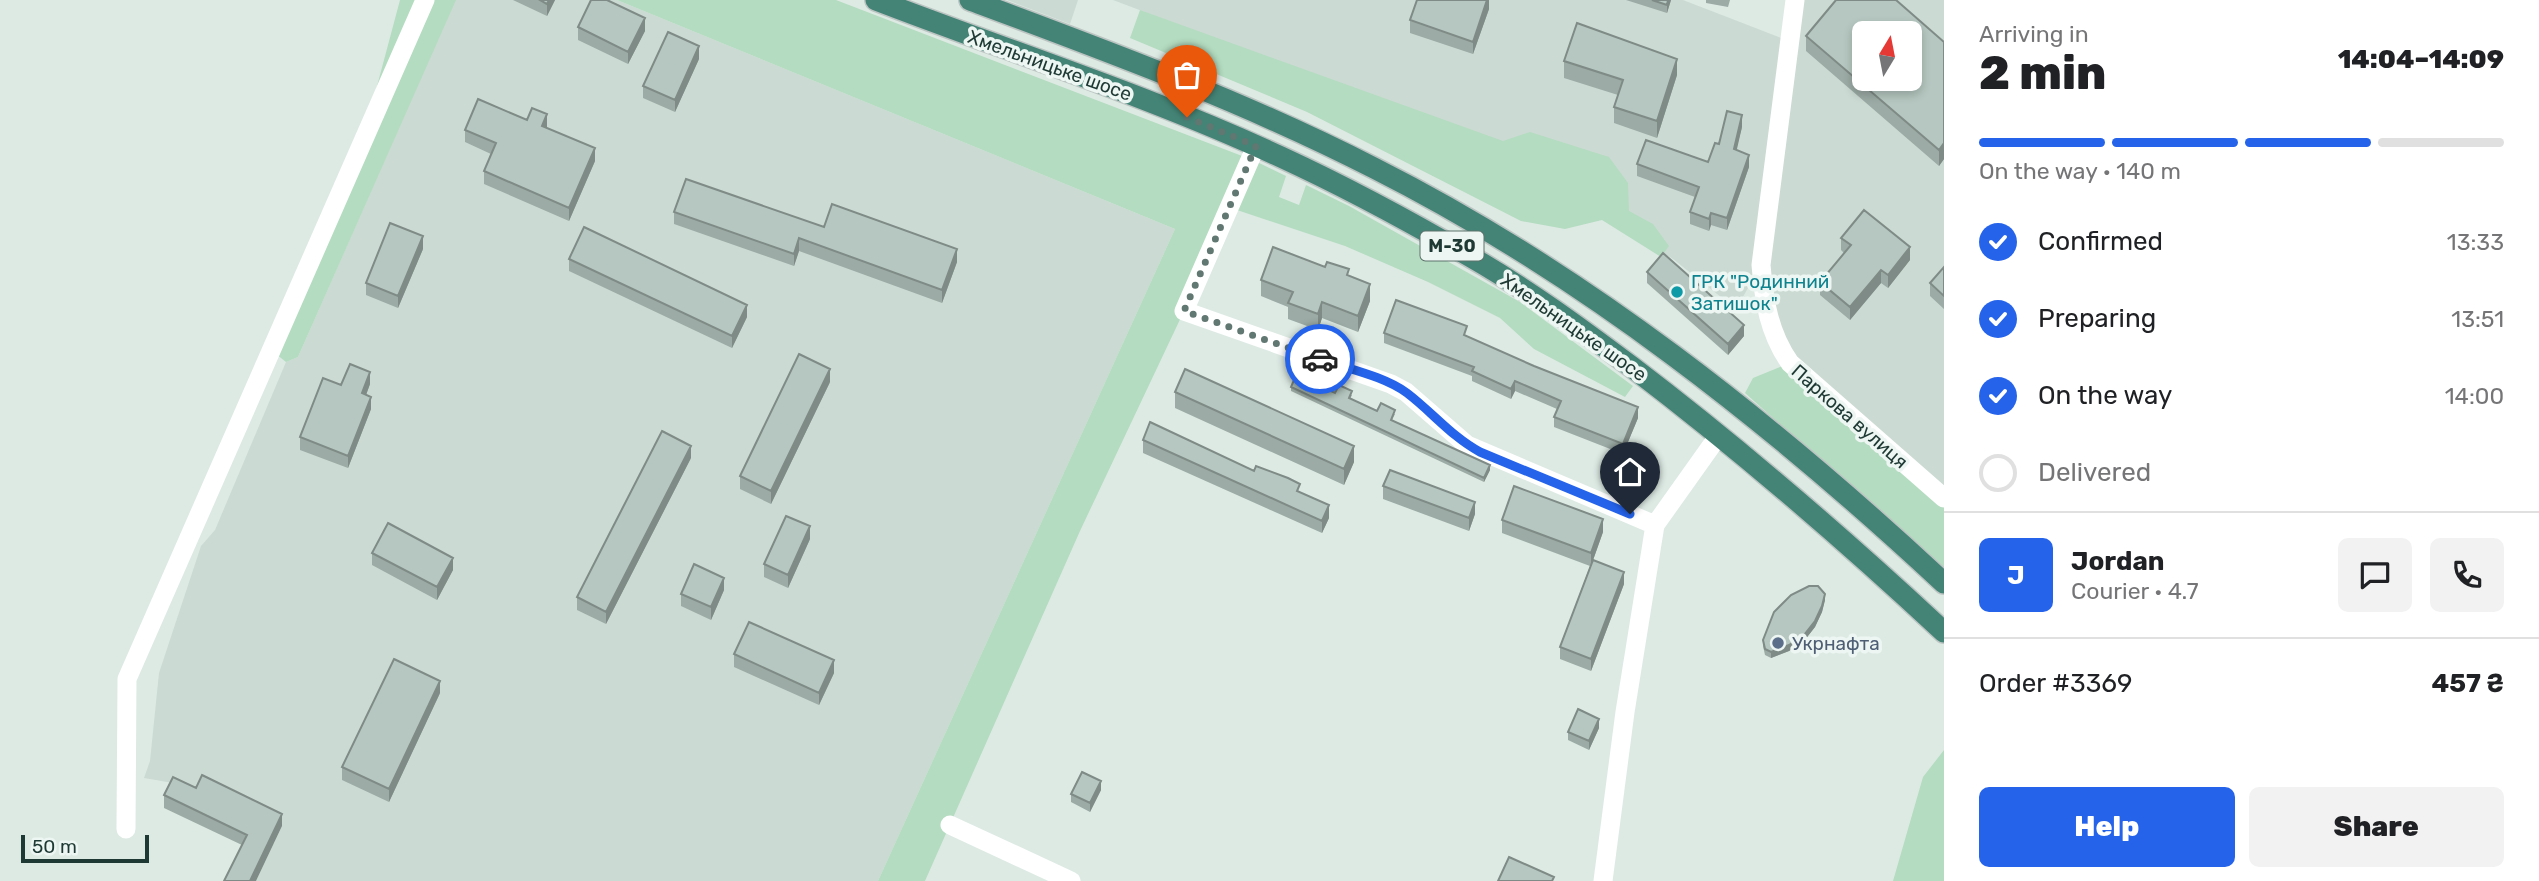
<!DOCTYPE html>
<meta charset="utf-8">
<style>
:root{--surface:#fff;--page:#f2f2f2;--text:#202124;--muted:#757577;--line:#e0e0e0;--accent:#2563eb}
body{margin:0;font-family:Rubik,sans-serif;background:var(--page);color:var(--text);height:100vh;display:flex;flex-direction:column;font-size:26px;white-space:nowrap}
*{box-sizing:border-box;margin:0}
p{font-size:23px;color:var(--muted)}
.icon{flex:none;width:38px;height:38px;fill:none;stroke:currentColor;stroke-width:2;stroke-linecap:round;stroke-linejoin:round}
.map{position:relative;flex:1;overflow:hidden}
.details{display:flex;flex-direction:column;background:var(--surface);width:595px}
.details>*{flex:none}
.needle{width:46px;rotate:10deg}
.buttons{position:absolute;left:1852px;top:21px;display:grid;gap:14px}
.buttons a{display:grid;place-items:center;width:70px;height:70px;border-radius:10px;background:var(--surface);box-shadow:0 4px 10px #0003;font-size:35px}
.scale{position:absolute;left:21px;bottom:18px;width:128px;box-sizing:border-box;padding-left:7px;border:4px solid #1e3933;border-top:0;font-size:19px;line-height:24px;white-space:nowrap;color:#1e3933;-webkit-text-stroke:5px #edf6f2;paint-order:stroke}
.pin{position:absolute;display:grid;place-items:center;width:60px;height:60px;color:#fff;margin:-72px -30px;border-radius:50% 50% 50% 0;rotate:-45deg;box-shadow:0 0 7px #0007}
.pin .icon{rotate:45deg}
.courier{position:absolute;display:grid;place-items:center;width:70px;height:70px;margin:-35px;border:5px solid #2563eb;border-radius:50%;background:#fff;color:#222;box-shadow:0 2px 9px #0007}
.headline em{font-style:normal;font-weight:800}
.headline div{display:flex;flex-direction:column-reverse}
.headline{display:flex;align-items:center;justify-content:space-between;height:119px;padding:0 35px}
h1{font-size:46px;font-weight:800;line-height:52px}
.bar{display:grid;grid-template-columns:repeat(4,1fr);gap:10px 7px;align-content:center;height:84px;padding:0 35px}
.bar i{height:9px;border-radius:5px;background:var(--line)}
.bar .selected{background:var(--accent)}
.bar p{grid-column:span 4}
.line{display:flex;align-items:center;gap:18px;padding:0 35px;border-top:2px solid var(--line)}
.line div{flex:1}
.round{display:grid;place-items:center;flex:none;width:74px;height:74px;border-radius:10px;background:var(--page)}
ol{padding:0 35px;list-style:none}
li{display:flex;align-items:center;gap:21px;height:77px}
li p{margin-inline-start:auto}
li .icon{padding:7px;border-radius:50%;background:var(--accent);color:#fff;stroke-width:4}
li:last-child{color:var(--muted)}
li i{width:38px;height:38px;border:4px solid var(--line);border-radius:50%}
.button{display:flex;gap:14px;margin-top:auto;padding:14px 35px}
.button a{flex:1;height:80px;border-radius:10px;background:var(--accent);color:#fff;font-size:28px;font-weight:800;line-height:80px;text-align:center}
.button a+a{background:var(--page);color:var(--text)}
main{display:flex;flex:1;min-height:0}
.map>svg:first-child{display:block}
</style>
<main>
<div class="map">
<svg width="1944" height="881" viewBox="0 0 1944 881">
<rect width="100%" height="100%" fill="#ddeae4"/>
<!-- built -->
<path fill="#cbdad3" fill-rule="evenodd" d="M455,0H617L1175,229L878,881H256L282,826L202,788L144,778L150,761L159,673L201,546L215,530L286,362L298,357Z
M1007,0H1078L1070,24Z
M1113,0H1683L1789,41L1795,0H1944V498L1790,363L1760,267L1736,309L1673,259L1605,217L1614,190ZM1864,33H1909V79H1864Z"/>
<!-- green -->
<path fill="#b4dcc0" d="M400,0H456L298,357L286,362L271,350L361,146Z
M617,0H836L1250,159L1184,311L1080,531L925,881H878L1175,229Z
M1140,10L1503,141L1530,132L1609,157L1628,183L1629,211L1653,224L1669,246L1661,257L1602,220L1565,229L1521,221L1307,112L1130,38Z
M1255,161L1286,176L1279,197L1299,205L1306,185L1349,206L1520,302L1633,386L1625,397L1534,349L1500,318L1428,282L1345,246L1234,209Z
M1790,363L1944,498V570L1745,393L1753,378Z
M1944,750V881H1893L1923,777Z"/>
<g fill="none" stroke-linecap="round" stroke-linejoin="round">
<!-- trunk casing -->
<g stroke="#bcc4c2" stroke-width="24">
<path id="trunk" d="M876,0C1011,52 1150,96 1281,157C1346,187 1409,221 1471,257C1527,289 1580,328 1632,367C1741,450 1844,539 1944,632
M970,0C1107,51 1243,101 1374,168C1584,274 1772,423 1944,583"/>
</g>
<!-- minor -->
<path stroke="#fff" stroke-width="19" d="M1795,0L1761,265C1764,301 1769,333 1790,363L1944,498
M1256,146L1184,311L1391,384L1406,392L1467,445L1655,525
M950,825L1071,881
M126,829L127,679L425,0
M1603,881L1625,712L1655,525L1719,435"/>
<!-- trunk -->
<use href="#trunk" stroke="#448476" stroke-width="21"/>
</g>
<!-- wall -->
<path fill="#9caba5" d="M513,0H555L547,16Z
M1489,0V9L1473,54L1410,33V20Z
M1626,0H1671L1667,13Z
M1706,0H1730L1728,7L1706,3Z
M578,27L645,31L628,64L578,40Z
M1806,36L1944,42V159L1939,166L1806,51Z
M699,59L675,112L643,98V86Z
M1564,61L1677,75L1657,138L1614,123V107L1618,95L1564,78Z
M527,120L547,127V128L595,161L569,221L484,184V171L491,154L465,142V130Z
M1742,127L1736,150L1749,167L1727,230L1711,225L1709,231L1690,224V212L1695,197L1637,176V164L1708,162L1719,144Z
M674,212L824,227L957,262L942,303L799,251L794,266L674,224Z
M1841,238L1910,260L1888,288L1881,283L1850,320L1820,295V282L1844,253L1841,250Z
M423,249L398,308L366,295V283Z
M569,259L747,317L732,348L569,271Z
M1944,267V309L1930,296V283Z
M1647,272L1744,336L1728,355L1647,283Z
M1349,276L1370,301L1358,332L1322,318L1318,330L1288,319V307L1261,296V280Z
M1384,333L1467,337L1638,418L1623,454L1554,427V417L1557,409L1515,391L1511,399L1472,381V376L1384,343Z
M830,382L771,504L740,489V476Z
M370,384L366,395L371,409L348,468L300,450V437L341,385Z
M1291,387L1352,395L1350,399L1377,411L1395,414L1392,420L1490,470L1484,482L1291,391Z
M1175,392L1354,462L1344,485L1175,408Z
M1143,440L1254,471L1300,493L1329,518L1322,533L1143,453Z
M691,458L606,624L577,610V597Z
M1383,486L1475,514L1469,531L1383,499Z
M1502,520L1603,532L1593,560L1624,584L1591,671L1560,659V647L1590,566L1502,533Z
M810,539L788,588L764,577V564Z
M372,553L453,570L437,600L372,565Z
M724,590L711,620L681,606V594Z
M1825,600L1822,612L1815,627L1804,641L1789,651L1771,658L1765,655L1763,646V640Z
M734,654L834,673L819,705L734,667Z
M440,693L389,802L342,780V767Z
M1599,728L1589,750L1568,740V732Z
M196,788L282,826L242,845L164,808V795Z
M1101,790L1090,812L1071,802V794Z"/>
<!-- shaded-wall -->
<path fill="#7f8b86" d="M549,0H555L547,16V4Z
M1487,0H1489V9L1473,54V42Z
M1668,0H1671L1667,13V5Z
M645,18V31L628,64V52Z
M699,46V59L675,112V100Z
M1677,59V75L1657,138V121Z
M547,114V127L542,139V126Z
M1742,115V127L1734,162V149Z
M1944,143V159L1939,166V150Z
M595,148V161L569,221V208Z
M1749,155V167L1727,230V218Z
M1711,213V225L1709,231V219Z
M423,236V249L398,308V296Z
M799,238V251L794,266V254Z
M1910,247V260L1888,288V275Z
M957,249V262L942,303V290Z
M1881,270V283L1850,320V307Z
M1370,284V301L1358,332V316Z
M1322,302V318L1318,330V314Z
M747,305V317L732,348V336Z
M1744,325V336L1728,355V344Z
M830,369V382L771,504V491Z
M370,372V384L362,406V393Z
M1515,381V391L1511,399V389Z
M371,397V409L348,468V456Z
M1638,407V418L1623,454V444Z
M691,446V458L606,624V612Z
M1354,446V462L1344,485V469Z
M1490,465V470L1484,482V478Z
M1475,502V514L1469,531V518Z
M1329,505V518L1322,533V521Z
M1603,519V532L1591,566V553Z
M810,526V539L788,588V575Z
M453,558V570L437,600V587Z
M1624,572V584L1591,671V659Z
M724,578V590L711,620V607Z
M1825,594V600L1822,612L1815,627L1804,641L1789,651L1771,658V652Z
M834,660V673L819,705V693Z
M440,681V693L389,802V789Z
M1599,719V728L1589,750V741Z
M1101,781V790L1090,812V803Z
M282,814V826L256,881H250Z"/>
<!-- building -->
<path fill="#b5c7c0" stroke="#7f8b86" stroke-width="2" fill-rule="evenodd" d="M540,0H549L547,4Z
M591,0H607L645,18L628,52L578,27Z
M1417,0H1487L1473,42L1410,20Z
M1652,0H1668L1667,5Z
M1836,0H1896L1944,42V143L1939,150L1806,36ZM1864,33H1909V79H1864Z
M1577,23L1677,59L1657,121L1614,107L1623,80L1564,61Z
M668,32L699,46L675,100L643,86Z
M478,99L527,120L532,108L547,114L542,126L595,148L569,208L484,171L496,143L465,130Z
M1727,111L1742,115L1734,149L1749,155L1727,218L1711,213L1709,219L1690,212L1699,187L1637,164L1646,140L1708,162L1715,143L1719,144Z
M686,179L824,227L832,204L957,249L942,290L799,238L794,254L674,212Z
M1864,210L1910,247L1888,275L1881,270L1850,307L1820,282L1851,245L1841,238Z
M390,223L423,236L398,296L366,283Z
M584,227L747,305L732,336L569,259Z
M1273,247L1325,267L1327,262L1349,269L1347,275L1370,284L1358,316L1322,302L1318,314L1288,303L1293,292L1261,280Z
M1663,253L1744,325L1728,344L1647,272Z
M1944,267V296L1930,283Z
M1396,300L1467,326L1464,335L1534,366L1638,407L1623,444L1554,417L1561,401L1515,381L1511,389L1472,371L1474,367L1384,333Z
M799,354L830,369L771,491L740,476Z
M350,364L370,372L362,393L371,397L348,456L300,437L323,378L341,385Z
M1185,369L1354,446L1344,469L1175,392Z
M1296,375L1335,393L1339,385L1352,391L1349,398L1377,411L1381,403L1395,410L1391,420L1490,465L1484,478L1291,387Z
M1150,422L1254,471L1256,466L1288,478L1300,484L1297,491L1329,505L1322,521L1143,440Z
M662,431L691,446L606,612L577,597Z
M1390,470L1475,502L1469,518L1383,486Z
M1514,486L1603,519L1591,553L1502,520Z
M786,516L810,526L788,575L764,564Z
M388,523L453,558L437,587L372,553Z
M1593,560L1624,572L1591,659L1560,647Z
M694,564L724,578L711,607L681,594Z
M1809,586H1818L1825,594L1822,606L1815,621L1804,635L1789,645L1771,652L1765,649L1763,640L1774,612L1791,595Z
M749,622L834,660L819,693L734,654Z
M394,659L440,681L389,789L342,767Z
M1578,709L1599,719L1589,741L1568,732Z
M1082,772L1101,781L1090,803L1071,794Z
M202,775L282,814L250,881H224L247,835L164,795L173,777L196,788Z
M1509,857L1554,877L1552,881H1498Z"/>
<g fill="none" stroke-linecap="round" stroke-linejoin="round">
<!-- done -->
<path stroke="#617771" stroke-width="7" stroke-dasharray="0 12.6" d="M1187,117L1256,146L1184,311L1320,359"/>
<!-- route -->
<path stroke="#2563eb" stroke-width="9" d="M1320,359C1348,369 1384,376 1407,393C1432,412 1452,437 1480,452L1630,514"/>
</g>
<!-- markers -->
<circle fill="#0f9aa8" stroke="#edf6f2" stroke-width="2.5" cx="1677" cy="292" r="7"/>
<circle fill="#5c6f8a" stroke="#edf6f2" stroke-width="2.5" cx="1778" cy="643" r="7"/>
<g text-anchor="middle" stroke-width="7" stroke-linejoin="round" paint-order="stroke">
<!-- shield labels -->
<rect fill="#edf6f2" stroke="#5c726c" stroke-width="2" x="1420.5" y="231.5" width="63" height="29" rx="5"/>
<g font-size="18" font-weight="bold" fill="#1e3933">
<text x="1452" y="252">М-30</text>
</g>
<!-- street labels -->
<g font-size="19" fill="#1e3933" stroke="#edf6f2">
<text transform="translate(1050 65) rotate(20)" y="7">Хмельницьке шосе</text>
<text transform="translate(1574 327) rotate(35)" y="7">Хмельницьке шосе</text>
<text transform="translate(1850 416) rotate(41)" y="7">Паркова вулиця</text>
</g>
<!-- culture labels -->
<g font-size="19" fill="#0d838f" stroke="#edf6f2" text-anchor="start">
<text x="1691" y="288">ГРК "Родинний<tspan x="1691" dy="22">Затишок"</tspan></text>
</g>
<!-- service labels -->
<g font-size="19" fill="#4e5e75" stroke="#edf6f2" text-anchor="start">
<text x="1792" y="650">Укрнафта</text>
</g>
</g>
</svg>
<div class="buttons">
<a><svg class="needle" viewBox="-14 -14 28 28"><path d="M0-13l5 13h-10z" fill="#e53935"/><path d="M0 13l5-13h-10z" fill="#757577"/></svg></a>
</div>
<div class="scale">50 m</div>
<div class="pin" style="left:1187px;top:117px;background:#ea580c"><svg class="icon" aria-label="bag" viewBox="0 0 24 24"><path d="M5 8h14l-1 12H6zM9 8a3 3 0 0 1 6 0"/></svg></div>
<div class="pin" style="left:1630px;top:514px;background:#1f2937"><svg class="icon" aria-label="home" viewBox="0 0 24 24"><path d="M3 11l9-7 9 7M6 9v11h12V9"/></svg></div>
<div class="courier" style="left:1320px;top:359px"><svg class="icon" aria-label="car" viewBox="0 0 24 24"><path d="M5 17H2v-5l4-1 3-4h7l3 4 3 1v5h-3M9 17h6M6 11h13"/><circle cx="7" cy="17" r="2"/><circle cx="17" cy="17" r="2"/></svg></div>
</div>
<section class="details">
<div class="headline"><div><h1>2 min</h1><p>Arriving in</p></div><em>14:04–14:09</em></div>
<div class="bar"><i class="selected"></i><i class="selected"></i><i class="selected"></i><i></i><p>On the way · 140 m</p></div>
<ol>
<li><svg class="icon" aria-label="check" viewBox="0 0 24 24"><path d="M5 12l5 5 9-10"/></svg>Confirmed<p>13:33</p></li>
<li><svg class="icon" aria-label="check" viewBox="0 0 24 24"><path d="M5 12l5 5 9-10"/></svg>Preparing<p>13:51</p></li>
<li><svg class="icon" aria-label="check" viewBox="0 0 24 24"><path d="M5 12l5 5 9-10"/></svg>On the way<p>14:00</p></li>
<li><i></i>Delivered</li>
</ol>
<div class="line" style="height:126px"><b class="round" style="background:var(--accent);color:#fff">J</b><div><b>Jordan</b><p>Courier · 4.7</p></div><a class="round"><svg class="icon" aria-label="chat" viewBox="0 0 24 24"><path d="M4 5h16v11H9l-5 4z"/></svg></a><a class="round"><svg class="icon" aria-label="phone" viewBox="0 0 24 24"><path d="M5 4h4l2 5-3 2q2 4 5 5l2-3 5 2v4C11 20 4 13 5 4z"/></svg></a></div>
<div class="line" style="height:91px"><div>Order #3369</div><b>457 ₴</b></div>
<div class="button"><a>Help</a><a>Share</a></div>
</section>
</main>
